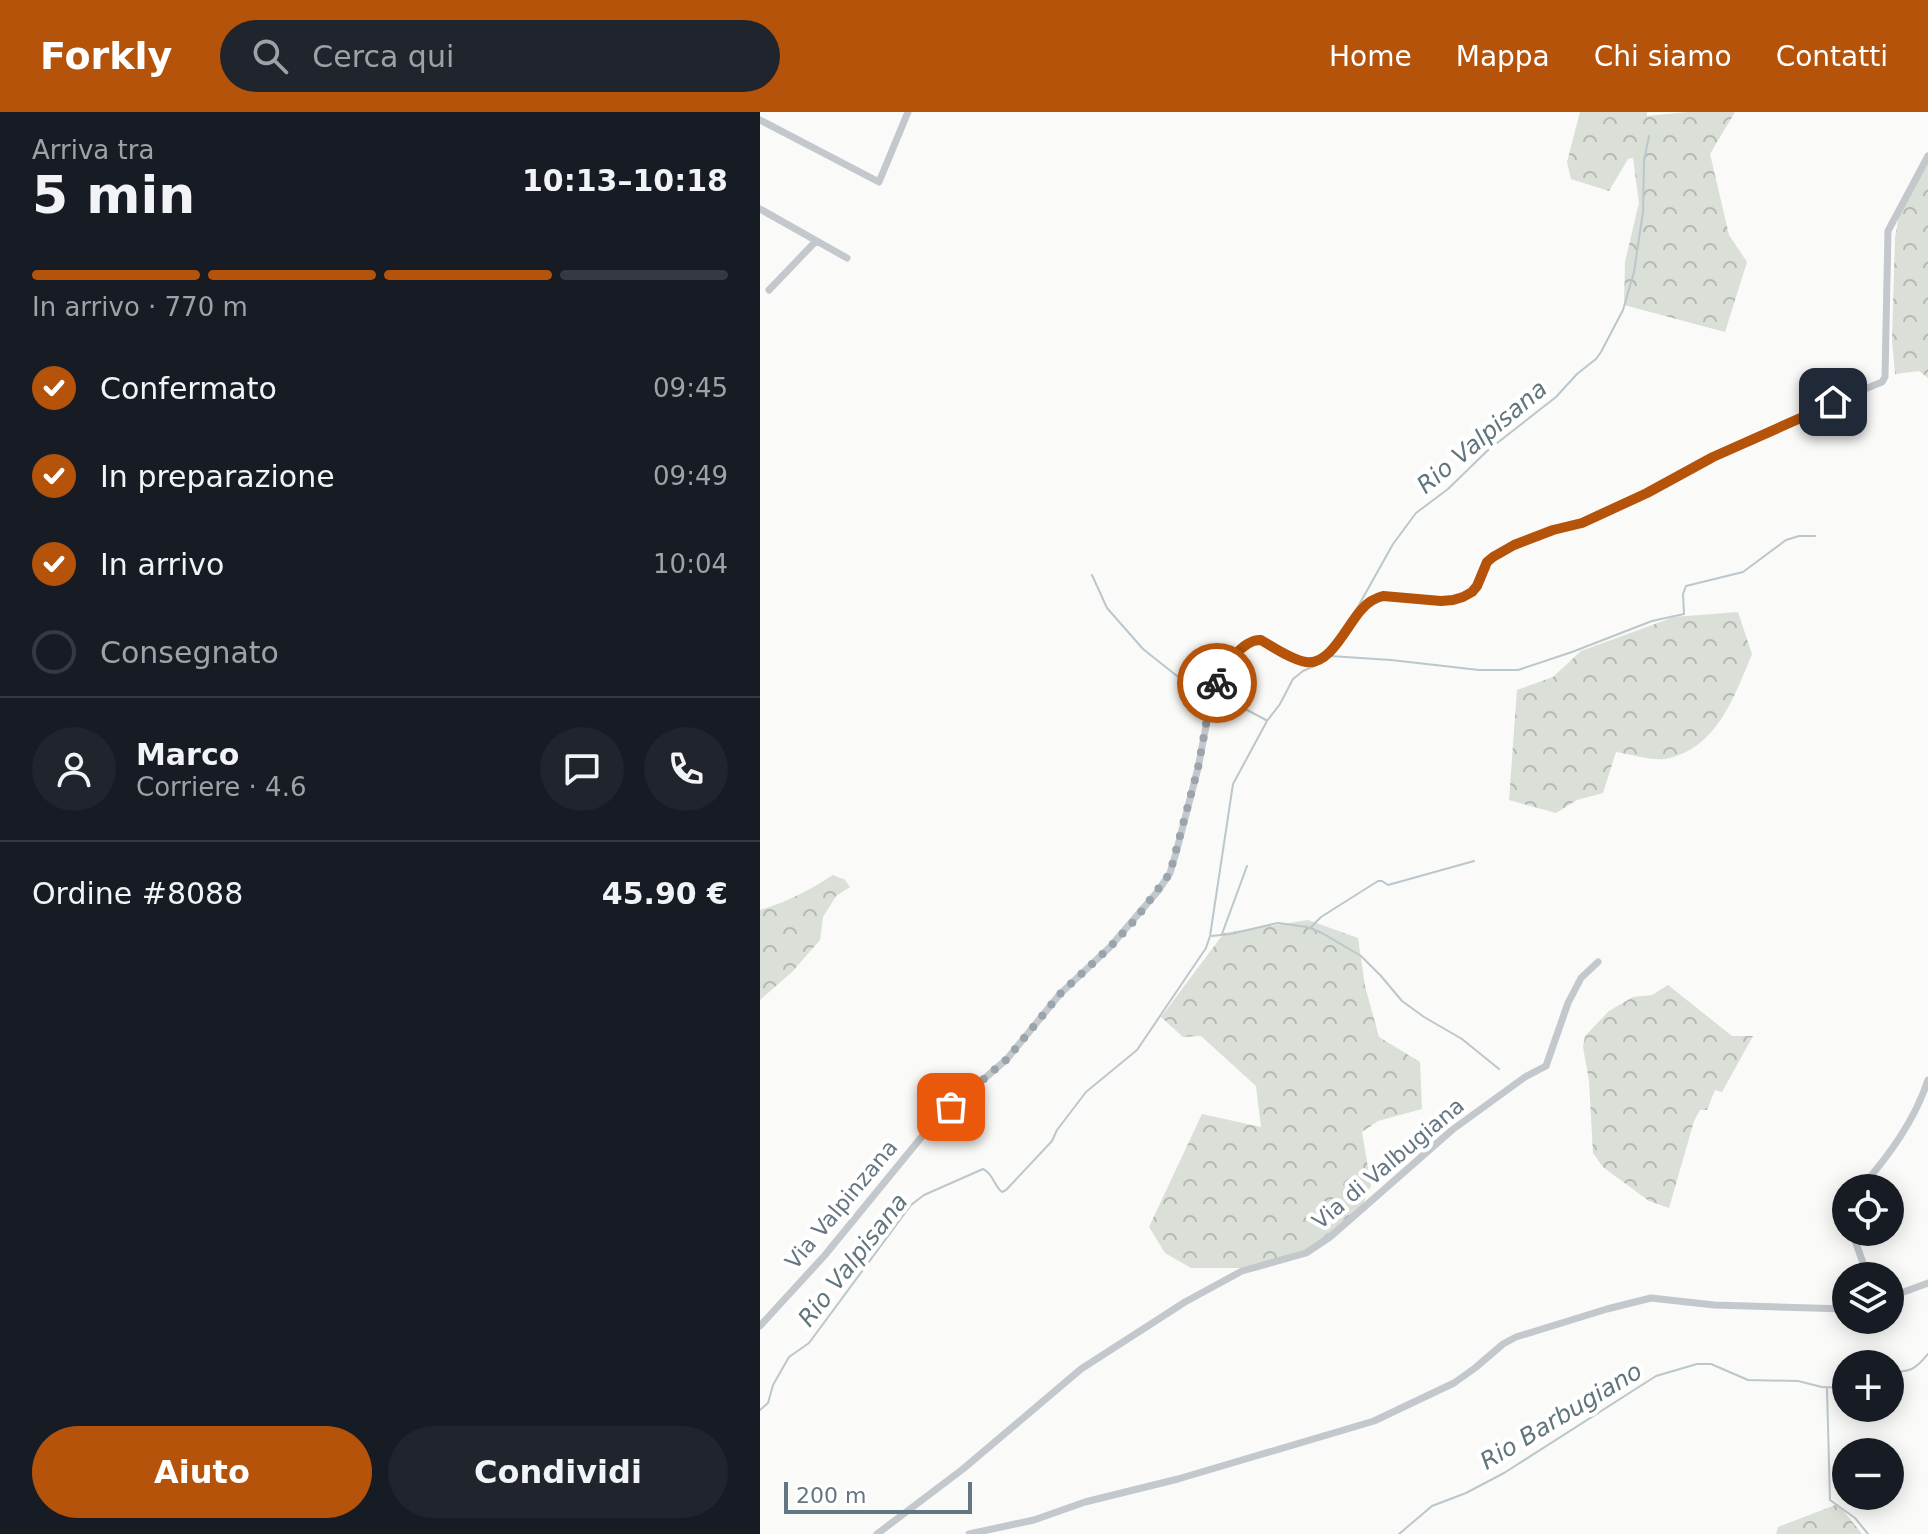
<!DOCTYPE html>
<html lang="it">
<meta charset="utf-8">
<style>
:root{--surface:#171b24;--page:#20242c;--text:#f1f3f6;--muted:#9ea1a6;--line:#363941;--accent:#b45309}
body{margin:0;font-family:"DejaVu Sans",sans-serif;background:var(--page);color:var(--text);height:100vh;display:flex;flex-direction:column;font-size:30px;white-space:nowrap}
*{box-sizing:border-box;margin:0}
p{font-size:26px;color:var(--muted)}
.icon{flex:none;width:44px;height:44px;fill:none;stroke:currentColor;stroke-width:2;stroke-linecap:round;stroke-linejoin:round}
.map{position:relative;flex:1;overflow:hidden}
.panel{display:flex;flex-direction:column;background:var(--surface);width:760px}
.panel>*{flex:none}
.fabs{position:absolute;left:1072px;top:1062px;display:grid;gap:16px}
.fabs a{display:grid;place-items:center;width:72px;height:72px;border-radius:50%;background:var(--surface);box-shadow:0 4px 20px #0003;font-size:40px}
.scale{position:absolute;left:24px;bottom:20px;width:188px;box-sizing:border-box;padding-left:8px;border:4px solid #657683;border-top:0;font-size:22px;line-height:28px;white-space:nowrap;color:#657683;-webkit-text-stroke:6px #fff;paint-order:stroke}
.pin{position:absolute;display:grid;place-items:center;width:68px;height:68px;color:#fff;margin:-34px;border-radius:16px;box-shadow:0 4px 12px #0006}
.courier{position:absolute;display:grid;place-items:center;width:80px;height:80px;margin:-40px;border:6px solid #b45309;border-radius:50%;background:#fff;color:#222;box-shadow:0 2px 10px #0007}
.headline em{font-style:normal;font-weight:800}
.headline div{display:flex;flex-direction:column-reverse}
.headline{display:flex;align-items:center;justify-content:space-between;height:136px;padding:0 32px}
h1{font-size:52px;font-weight:800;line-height:60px}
.bar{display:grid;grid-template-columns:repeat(4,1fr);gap:12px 8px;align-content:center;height:96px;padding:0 32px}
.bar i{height:10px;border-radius:6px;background:var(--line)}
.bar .active{background:var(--accent)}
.bar p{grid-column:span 4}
.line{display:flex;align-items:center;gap:20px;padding:0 32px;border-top:2px solid var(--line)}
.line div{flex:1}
.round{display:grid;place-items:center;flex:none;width:84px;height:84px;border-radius:42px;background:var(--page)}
ol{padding:0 32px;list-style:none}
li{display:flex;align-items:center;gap:24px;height:88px}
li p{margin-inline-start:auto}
li .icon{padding:8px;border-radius:50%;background:var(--accent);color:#fff;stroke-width:4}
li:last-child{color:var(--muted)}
li i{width:44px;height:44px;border:4px solid var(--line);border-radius:50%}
.button{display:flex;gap:16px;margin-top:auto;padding:16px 32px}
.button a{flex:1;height:92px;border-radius:48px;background:var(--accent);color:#fff;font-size:32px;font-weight:800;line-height:92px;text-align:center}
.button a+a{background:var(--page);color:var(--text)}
header{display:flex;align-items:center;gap:48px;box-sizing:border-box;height:112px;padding:0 40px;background:var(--accent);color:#fff}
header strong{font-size:38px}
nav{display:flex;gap:44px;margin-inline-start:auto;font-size:28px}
.search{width:560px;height:72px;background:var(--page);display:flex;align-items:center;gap:20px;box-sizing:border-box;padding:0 28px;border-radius:44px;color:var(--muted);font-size:30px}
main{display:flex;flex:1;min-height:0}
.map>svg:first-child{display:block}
</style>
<header>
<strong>Forkly</strong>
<div class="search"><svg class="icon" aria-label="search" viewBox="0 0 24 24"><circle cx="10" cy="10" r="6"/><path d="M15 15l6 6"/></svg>Cerca qui</div>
<nav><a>Home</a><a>Mappa</a><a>Chi siamo</a><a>Contatti</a></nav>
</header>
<main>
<section class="panel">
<div class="headline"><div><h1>5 min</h1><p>Arriva tra</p></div><em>10:13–10:18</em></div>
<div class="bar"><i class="active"></i><i class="active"></i><i class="active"></i><i></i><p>In arrivo · 770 m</p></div>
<ol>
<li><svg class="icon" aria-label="check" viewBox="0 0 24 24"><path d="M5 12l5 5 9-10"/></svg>Confermato<p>09:45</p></li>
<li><svg class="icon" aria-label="check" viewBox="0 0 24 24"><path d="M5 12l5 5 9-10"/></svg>In preparazione<p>09:49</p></li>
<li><svg class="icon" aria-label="check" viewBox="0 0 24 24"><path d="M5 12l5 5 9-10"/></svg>In arrivo<p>10:04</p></li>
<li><i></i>Consegnato</li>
</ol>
<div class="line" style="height:144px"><a class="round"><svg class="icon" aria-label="person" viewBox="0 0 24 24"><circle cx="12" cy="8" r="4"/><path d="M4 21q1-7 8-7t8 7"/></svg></a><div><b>Marco</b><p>Corriere · 4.6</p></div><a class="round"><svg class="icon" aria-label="chat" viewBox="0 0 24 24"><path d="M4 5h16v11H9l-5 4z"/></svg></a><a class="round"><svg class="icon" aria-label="phone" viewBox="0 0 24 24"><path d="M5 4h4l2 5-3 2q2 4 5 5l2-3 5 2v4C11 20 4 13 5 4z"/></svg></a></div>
<div class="line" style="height:104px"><div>Ordine #8088</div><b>45.90 €</b></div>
<div class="button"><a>Aiuto</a><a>Condividi</a></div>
</section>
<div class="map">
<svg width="1168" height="1422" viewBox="0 0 1168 1422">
<defs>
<pattern id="forest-crowns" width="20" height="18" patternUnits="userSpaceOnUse" patternTransform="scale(2)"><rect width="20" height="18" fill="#dadfd7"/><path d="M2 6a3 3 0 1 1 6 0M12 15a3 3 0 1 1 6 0" fill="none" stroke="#b4b9b4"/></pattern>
</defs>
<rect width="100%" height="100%" fill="#fafaf8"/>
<!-- forest -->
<path fill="url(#forest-crowns)" d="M820,0H887V4L927,0H975L950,42L969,123L987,150L965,220L864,193L865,150L879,91L873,46L868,47L849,79L811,67L807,50Z
M1168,48V266L1159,259L1135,262L1132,228L1135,125L1141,94Z
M978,500L992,542C974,585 957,637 905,647C893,649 869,642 856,640L843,681L817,688L796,701L749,688L757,578L793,565L821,539L914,505Z
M73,763L85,768L90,775L76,784L63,805L60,828L32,860L0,888V798C27,790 50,778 73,763Z
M548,808L598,826L605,874L619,925L660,950L662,997L618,1009L602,1020L611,1074L597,1104L544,1139L485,1156H431L405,1141L389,1115L442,1002L501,1015L496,974L441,924L423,925L401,905L464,821Z
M908,873L972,924H993L962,980L955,978L947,998H940L934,1009L909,1096L889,1089L843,1055L833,1041L829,969L823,935L825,924L849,899L873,885L892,883Z
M1078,1392L1102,1422H1016L1018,1415Z"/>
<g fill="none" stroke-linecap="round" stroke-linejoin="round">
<!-- stream -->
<path stroke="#bbc7cb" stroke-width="2" d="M332,463L347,496L383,537L417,564L449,579
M595,500L633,432L656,401L688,377L727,339L796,285L817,262L836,247L841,240L863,198L874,160L883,100L884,49L889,24
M570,544L631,548L719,558H758L812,540L892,509L924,502L923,482L926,474L983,460L1026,428L1039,424H1055
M455,581L506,608
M551,815L561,805L618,769H622L628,773L714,749
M462,822L487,754
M452,824L470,822L518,811L547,815L562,821L601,844L621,864L642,889L664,905L702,927L739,957
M1130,1260C1150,1260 1155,1258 1168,1242
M1067,1277L1070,1388L1095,1406L1108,1422
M0,1298L8,1291L13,1273L29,1245L49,1231L151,1093L164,1083L223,1057C233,1061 234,1074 242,1080L246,1078L292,1029L297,1018L326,980L377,938L446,836L450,824L473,672L507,609L520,592L533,567L543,559L561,551
M639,1422L672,1394L706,1381L744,1361L896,1264L937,1252H951L988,1268L1038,1269L1062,1275L1086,1276"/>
<!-- minor -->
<path stroke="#c3c8cc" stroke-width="7" d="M0,8L119,70L148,0
M0,97L87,146
M9,178L56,129
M1101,1076C1129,1043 1154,1010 1168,968
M1086,1095V1104
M1092,1120L1103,1151L1105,1164
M1130,1185L1168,1171
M0,1214L65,1143L173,1011L247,947L300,882L350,835L398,779L410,761L416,741L438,656L453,578L462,562L484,534L495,528H501C513,535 533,549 546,550C571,554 588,511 602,497C608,490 615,487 623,484L681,489L693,488L703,485L712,480L717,474L721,468L727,450L733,445L754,433L793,418L822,411L887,381L953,345L1073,290L1122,270L1125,265L1128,119L1168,44
M117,1422L203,1357L321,1257L425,1190L482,1159L546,1141L570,1125L692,1018L765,965L786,954L808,891L821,866L838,850
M209,1422L274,1408L325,1390L418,1367L614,1309L694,1271L715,1256L743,1232L756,1225L847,1197L891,1186L954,1193L1086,1197"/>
</g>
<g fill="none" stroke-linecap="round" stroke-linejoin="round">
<!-- done -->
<path stroke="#99a4ac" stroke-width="8" stroke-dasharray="0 14.4" d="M191,995L247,947L300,882L350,835L375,808L410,761L438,656L449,596L457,571"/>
<!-- route -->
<path stroke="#b45309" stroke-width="10" d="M457,571C465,555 482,527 501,528C513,535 532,548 546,550C571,554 588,511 602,497C608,490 615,486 623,484L681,489L693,488L703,485L712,480L717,474L727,450L733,445L754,433L793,418L822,411L887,381L953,345L1063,296L1073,290"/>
</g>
<g text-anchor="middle" stroke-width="8" stroke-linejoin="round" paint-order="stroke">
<!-- street labels -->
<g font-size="22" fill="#657683" stroke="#fff">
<text transform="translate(628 1051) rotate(-40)" y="8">Via di Valbugiana</text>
<text transform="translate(81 1092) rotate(-50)" y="8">Via Valpinzana</text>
</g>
<!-- water labels -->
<g font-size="24" font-style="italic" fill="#60757c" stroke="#fff">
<text transform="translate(722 325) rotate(-40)" y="8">Rio Valpisana</text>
<text transform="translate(93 1148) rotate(-52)" y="8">Rio Valpisana</text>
<text transform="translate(801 1304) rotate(-31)" y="8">Rio Barbugiano</text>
</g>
</g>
</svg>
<div class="fabs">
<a><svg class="icon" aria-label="locate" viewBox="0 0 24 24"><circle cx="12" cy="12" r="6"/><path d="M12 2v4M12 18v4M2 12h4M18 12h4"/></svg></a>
<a><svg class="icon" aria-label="layers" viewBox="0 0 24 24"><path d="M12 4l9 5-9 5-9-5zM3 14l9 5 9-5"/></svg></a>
<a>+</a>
<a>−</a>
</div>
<div class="scale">200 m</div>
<div class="pin" style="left:191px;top:995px;background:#ea580c"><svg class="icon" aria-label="bag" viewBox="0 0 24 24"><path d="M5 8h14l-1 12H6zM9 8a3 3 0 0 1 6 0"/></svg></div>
<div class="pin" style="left:1073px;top:290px;background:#1f2937"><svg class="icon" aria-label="home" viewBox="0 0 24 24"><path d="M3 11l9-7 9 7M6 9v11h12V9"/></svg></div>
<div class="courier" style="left:457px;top:571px"><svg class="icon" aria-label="bike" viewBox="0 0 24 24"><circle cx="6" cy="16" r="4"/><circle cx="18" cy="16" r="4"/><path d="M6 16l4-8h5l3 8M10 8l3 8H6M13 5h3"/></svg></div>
</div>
</main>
